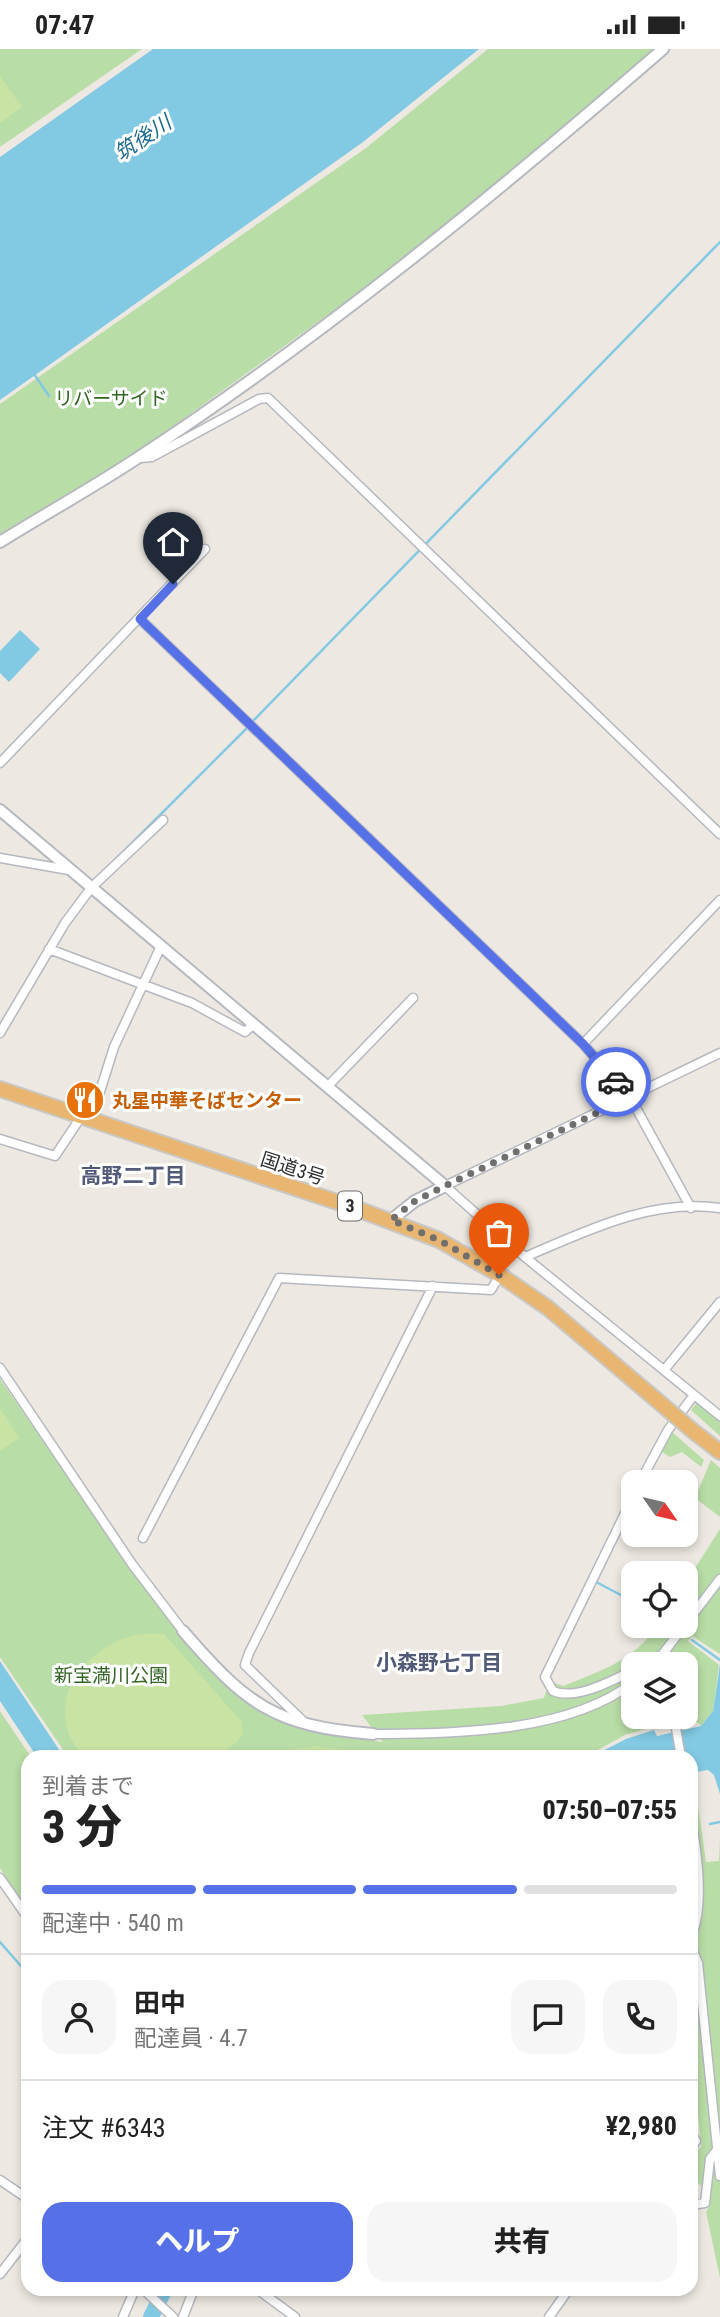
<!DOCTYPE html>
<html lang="ja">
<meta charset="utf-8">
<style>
:root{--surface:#fff;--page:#f6f6f6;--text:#222;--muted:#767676;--line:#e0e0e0;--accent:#5671e7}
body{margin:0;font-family:"Roboto Condensed","Noto Sans JP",sans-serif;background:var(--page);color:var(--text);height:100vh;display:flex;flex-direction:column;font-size:26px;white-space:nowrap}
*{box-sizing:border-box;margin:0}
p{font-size:23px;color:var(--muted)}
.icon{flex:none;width:38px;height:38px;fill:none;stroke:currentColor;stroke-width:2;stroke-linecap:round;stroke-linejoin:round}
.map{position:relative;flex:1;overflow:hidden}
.panel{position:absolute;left:21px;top:1701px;width:677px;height:546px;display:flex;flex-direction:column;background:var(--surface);border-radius:21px;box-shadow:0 4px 10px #0003}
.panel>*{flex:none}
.needle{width:46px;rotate:124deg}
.buttons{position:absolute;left:621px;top:1421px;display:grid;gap:14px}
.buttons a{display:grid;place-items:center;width:77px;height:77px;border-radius:14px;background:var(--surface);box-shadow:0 4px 10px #0003;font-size:35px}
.pin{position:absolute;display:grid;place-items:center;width:60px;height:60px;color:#fff;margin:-72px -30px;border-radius:50% 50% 50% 0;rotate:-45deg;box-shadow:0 0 7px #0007}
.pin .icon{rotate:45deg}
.courier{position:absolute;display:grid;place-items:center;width:70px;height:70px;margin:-35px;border:5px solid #5671e7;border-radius:50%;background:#fff;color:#222;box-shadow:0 2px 9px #0007}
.headline em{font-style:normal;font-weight:800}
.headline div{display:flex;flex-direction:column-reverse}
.headline{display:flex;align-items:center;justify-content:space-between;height:119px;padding:0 21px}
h1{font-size:46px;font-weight:800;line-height:52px}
.bar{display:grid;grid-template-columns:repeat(4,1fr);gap:10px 7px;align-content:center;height:84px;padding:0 21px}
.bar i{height:9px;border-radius:5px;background:var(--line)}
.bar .current{background:var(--accent)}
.bar p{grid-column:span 4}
.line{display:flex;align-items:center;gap:18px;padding:0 21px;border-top:2px solid var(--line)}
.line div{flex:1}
.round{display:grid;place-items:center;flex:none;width:74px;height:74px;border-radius:21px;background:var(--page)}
.cta{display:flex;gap:14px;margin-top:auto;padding:14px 21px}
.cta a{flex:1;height:80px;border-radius:21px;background:var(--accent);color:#fff;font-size:28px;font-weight:800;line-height:80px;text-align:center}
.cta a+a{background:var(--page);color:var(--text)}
.status{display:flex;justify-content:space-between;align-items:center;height:49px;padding:0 35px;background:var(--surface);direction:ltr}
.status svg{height:19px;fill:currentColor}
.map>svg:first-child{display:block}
</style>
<div class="status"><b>07:47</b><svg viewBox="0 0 49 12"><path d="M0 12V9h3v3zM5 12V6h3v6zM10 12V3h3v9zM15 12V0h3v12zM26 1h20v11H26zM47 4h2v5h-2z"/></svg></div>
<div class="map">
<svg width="720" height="2268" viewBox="0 0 720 2268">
<rect width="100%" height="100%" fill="#ede9e2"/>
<!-- green -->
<path fill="#b9dda6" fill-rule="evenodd" d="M0,0H142L0,98Z
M488,0H656L534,107L347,252L133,406L0,485V355L366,99Z
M0,1330L137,1526L248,1652L284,1674L300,1680L383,1693L362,1666L501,1657L544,1649L549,1632L563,1637C599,1623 636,1610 657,1577H686V1533L720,1480V1605L692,1587L688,1592L719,1616L713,1662L701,1677L697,1673L660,1680L655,1677L625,1686L585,1708H68L0,1608ZM634,1615H686V1668H634Z
M698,1352L720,1372V1387L691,1361Z
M672,1383L704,1411L701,1418L682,1403L670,1408L662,1403Z
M711,1411L720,1419V1468L695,1449Z
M0,1662L31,1708H28V1862L0,1819Z
M694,1728L706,1813L719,1812L720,1789V2229L706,2163L710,2156L709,2139L700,2136L691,2127V2108L701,2098L691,1983V1729Z"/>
<!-- pitch -->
<path fill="#c8e3a3" d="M0,27L22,58L0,74Z
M0,1359L19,1389L0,1402Z
M164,1585L242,1673L243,1685L236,1694L215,1708H83C79,1701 72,1693 69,1685C52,1640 90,1599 131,1587C141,1584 154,1585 164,1585Z
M316,1697L360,1703L369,1708H241Z"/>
<!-- water -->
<path fill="#82c9e3" d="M153,0H479L363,93L0,351V108Z
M20,581L40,600L9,633L0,624V602Z
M0,1612L64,1708H37L0,1652Z
M720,1615V1745L714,1726L708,1721L691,1724V1708H591L626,1690L654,1681L657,1687L701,1677L713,1662Z"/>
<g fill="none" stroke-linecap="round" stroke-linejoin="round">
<!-- stream -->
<path stroke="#82c9e3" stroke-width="2.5" d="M34,325L49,347
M252,673L720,193
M114,812L248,678
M598,1534L634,1553
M692,1591L720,1611
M710,1775L720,1773
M0,1893L28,1925"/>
<!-- river -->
<path stroke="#82c9e3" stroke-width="16" d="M151,2268L165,2240"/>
<!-- minor casing -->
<g stroke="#b6b8c0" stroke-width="11">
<path id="minor" d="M140,409L152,408L259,350L268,349L720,785
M140,570L583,995L630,1048L691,1159
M0,714L205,500
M0,809L69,821
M49,900L192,954L245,983L254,975
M0,984L65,874L91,839L163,771
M583,995L720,851
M720,1004L445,1137L525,1208L720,1367
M327,1038L413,949
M91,1071L114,998L161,897
M0,1090L55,1107L81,1068
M525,1208C586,1182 652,1149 720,1159
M0,1319L132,1515L183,1582
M665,1320L720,1253
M640,1433L668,1381L694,1346
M634,1446L545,1628L553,1642C576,1652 613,1631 634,1621
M143,1489L279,1229L491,1241L500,1226
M644,1615L666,1604L668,1615
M655,1615L720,1530
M674,1668L681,1708
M304,1673L245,1616L249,1604L433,1237
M373,1685C454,1684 566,1685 634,1633
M691,1769C697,1802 705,1858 691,1888
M0,1829L28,1869
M691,1897L698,1914L720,2127
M691,2085L696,2092L691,2100
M0,2131L28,2150
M691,2156L705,2154L710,2110L716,2102
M0,2225L28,2189
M143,2240L173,2268
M257,2240L295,2268
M123,2268L135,2240
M183,2268L194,2240
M549,2268L569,2240"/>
</g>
<!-- tertiary casing -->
<g stroke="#b6b8c0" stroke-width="14">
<path id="tertiary" d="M0,493C45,465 92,439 136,410C322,288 496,145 663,0
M0,761L445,1137L415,1152L391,1171
M183,1582C247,1656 274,1677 373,1685"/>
</g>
<!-- trunk casing -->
<g stroke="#c9c9c9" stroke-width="18">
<path id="trunk" d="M0,1040L355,1159L439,1191L500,1226L548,1259L659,1353
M693,1382L720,1403"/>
</g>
<!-- minor -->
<use href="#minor" stroke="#fff" stroke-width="8"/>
<!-- tertiary -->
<use href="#tertiary" stroke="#fff" stroke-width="10"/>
<!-- trunk -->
<use href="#trunk" stroke="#e8b670" stroke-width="14"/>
<!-- trunk-bridge casing -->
<g stroke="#c9c9c9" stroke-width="18" stroke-linecap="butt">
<path id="trunk-bridge" d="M659,1353L693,1382"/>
</g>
<!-- trunk-bridge -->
<use href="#trunk-bridge" stroke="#e8b670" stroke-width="14"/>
</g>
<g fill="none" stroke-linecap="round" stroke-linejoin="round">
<!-- done -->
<path stroke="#716f6d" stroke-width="7" stroke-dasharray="0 12.6" d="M499,1226L439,1191L391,1171L415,1152L445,1137L630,1048L616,1033"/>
<!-- route -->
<path stroke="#5671e7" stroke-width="9" d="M173,535L140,570L583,995L616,1033"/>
</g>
<!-- icons -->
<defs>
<g id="restaurant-disc" transform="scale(2.0125)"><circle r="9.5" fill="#e8710a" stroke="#fff"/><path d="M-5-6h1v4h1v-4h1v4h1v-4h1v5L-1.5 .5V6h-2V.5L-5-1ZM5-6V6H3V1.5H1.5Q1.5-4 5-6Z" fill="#fff"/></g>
</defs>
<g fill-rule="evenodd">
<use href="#restaurant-disc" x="85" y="1051"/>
</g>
<g text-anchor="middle" stroke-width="6" stroke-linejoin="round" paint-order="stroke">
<!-- shield labels -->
<rect fill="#fff" stroke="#6d6d6d" stroke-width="2" x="338" y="1142.5" width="24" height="29" rx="5"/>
<g font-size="18" font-weight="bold" fill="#2e2e2e">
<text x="350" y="1163">3</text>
</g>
<!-- park labels -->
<g font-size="19" fill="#326524" stroke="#fff">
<text x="111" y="356">リバーサイド</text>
<text x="111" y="1633">新宝満川公園</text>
</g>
<!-- food labels -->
<g font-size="19" font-weight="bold" fill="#c56008" stroke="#fff" text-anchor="start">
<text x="112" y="1058">丸星中華そばセンター</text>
</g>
<!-- street labels -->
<g font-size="19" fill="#2e2e2e" stroke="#fff">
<text transform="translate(293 1119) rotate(18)" y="7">国道3号</text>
</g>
<!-- water labels -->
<g font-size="21" font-style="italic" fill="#1d6b93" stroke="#fff">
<text transform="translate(143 89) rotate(-34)" y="7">筑後川</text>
</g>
<!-- neighbourhood labels -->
<g font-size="21" font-weight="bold" fill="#525a7a" stroke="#fff">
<text x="133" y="1134">高野二丁目</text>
<text x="439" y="1621">小森野七丁目</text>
</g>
</g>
</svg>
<div class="buttons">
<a><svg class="needle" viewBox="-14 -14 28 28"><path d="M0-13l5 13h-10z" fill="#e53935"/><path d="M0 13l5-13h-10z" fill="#767676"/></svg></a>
<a><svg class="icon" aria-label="locate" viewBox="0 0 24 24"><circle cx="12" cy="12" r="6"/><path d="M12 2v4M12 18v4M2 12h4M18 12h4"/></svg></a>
<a><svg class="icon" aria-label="layers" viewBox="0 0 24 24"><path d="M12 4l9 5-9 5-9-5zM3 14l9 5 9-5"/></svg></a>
</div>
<div class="pin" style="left:499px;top:1226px;background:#ea580c"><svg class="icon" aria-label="bag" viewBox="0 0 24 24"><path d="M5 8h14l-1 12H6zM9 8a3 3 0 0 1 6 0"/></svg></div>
<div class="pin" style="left:173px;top:535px;background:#1f2937"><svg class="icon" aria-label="home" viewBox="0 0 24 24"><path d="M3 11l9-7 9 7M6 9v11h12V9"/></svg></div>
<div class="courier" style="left:616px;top:1033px"><svg class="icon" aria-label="car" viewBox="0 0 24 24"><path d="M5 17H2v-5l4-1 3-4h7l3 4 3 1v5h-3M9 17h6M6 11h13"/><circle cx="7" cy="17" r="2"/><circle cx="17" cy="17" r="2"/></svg></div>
<section class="panel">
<div class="headline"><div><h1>3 分</h1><p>到着まで</p></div><em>07:50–07:55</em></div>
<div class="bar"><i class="current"></i><i class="current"></i><i class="current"></i><i></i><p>配達中 · 540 m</p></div>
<div class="line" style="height:126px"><a class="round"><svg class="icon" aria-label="person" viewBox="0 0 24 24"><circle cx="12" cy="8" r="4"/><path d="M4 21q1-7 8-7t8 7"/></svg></a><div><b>田中</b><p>配達員 · 4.7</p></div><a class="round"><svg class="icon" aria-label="chat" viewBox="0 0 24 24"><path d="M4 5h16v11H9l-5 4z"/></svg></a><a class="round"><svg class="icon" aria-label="phone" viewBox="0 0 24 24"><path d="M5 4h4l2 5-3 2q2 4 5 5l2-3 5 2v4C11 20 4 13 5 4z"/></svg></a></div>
<div class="line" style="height:91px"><div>注文 #6343</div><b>¥2,980</b></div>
<div class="cta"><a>ヘルプ</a><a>共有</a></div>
</section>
</div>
